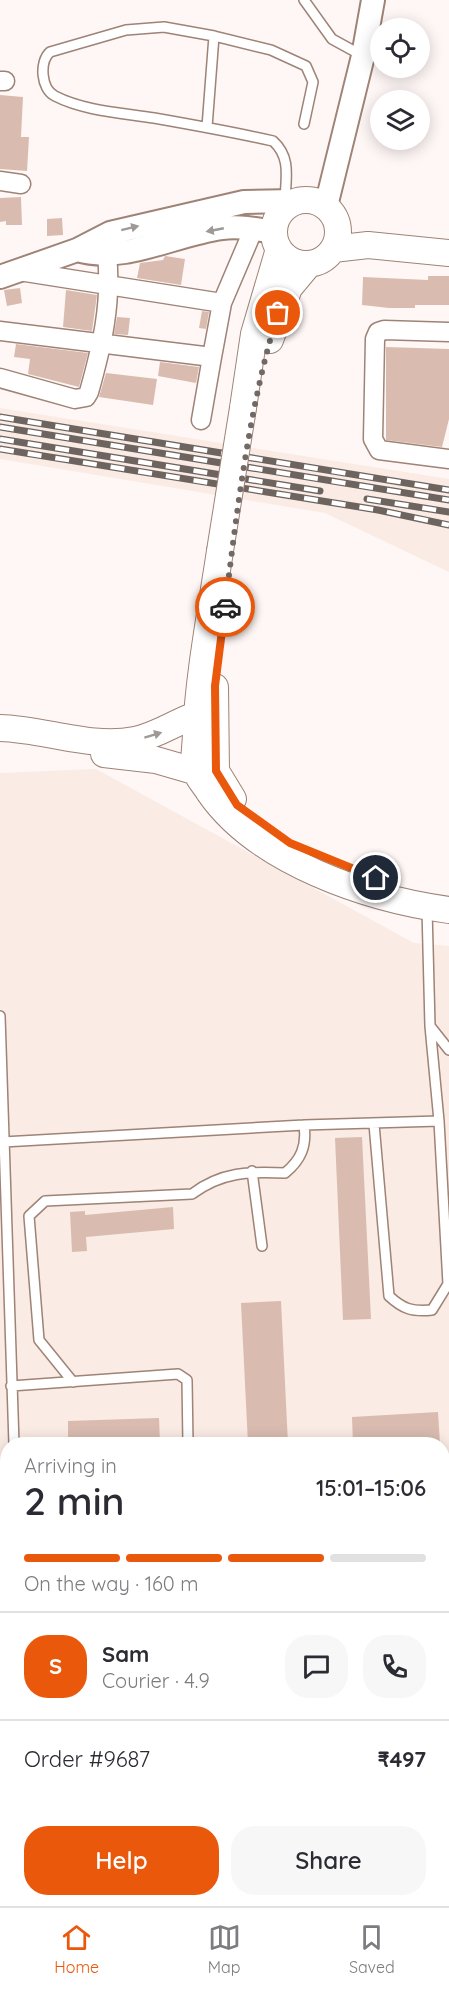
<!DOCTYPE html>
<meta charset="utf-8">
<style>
:root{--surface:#fff;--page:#f7f7f7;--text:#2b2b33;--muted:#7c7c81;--line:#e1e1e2;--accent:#ea580c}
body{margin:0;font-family:Quicksand,sans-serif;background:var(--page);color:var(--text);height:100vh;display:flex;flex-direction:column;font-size:22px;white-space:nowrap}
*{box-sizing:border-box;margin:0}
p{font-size:20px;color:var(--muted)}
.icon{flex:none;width:33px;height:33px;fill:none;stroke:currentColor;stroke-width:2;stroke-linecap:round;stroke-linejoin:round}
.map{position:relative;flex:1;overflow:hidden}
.sheet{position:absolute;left:0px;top:1437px;width:450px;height:470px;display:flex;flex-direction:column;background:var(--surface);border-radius:24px 24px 0 0;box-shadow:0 3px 15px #0003}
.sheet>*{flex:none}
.controls{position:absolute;left:370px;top:18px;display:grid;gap:12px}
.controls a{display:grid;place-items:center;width:60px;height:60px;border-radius:50%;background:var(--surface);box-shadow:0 3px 15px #0003;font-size:30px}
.pin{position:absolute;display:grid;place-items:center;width:51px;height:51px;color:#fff;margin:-26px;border:3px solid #fff;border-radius:50%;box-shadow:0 2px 6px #0007}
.courier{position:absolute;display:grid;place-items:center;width:60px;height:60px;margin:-30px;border:4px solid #ea580c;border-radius:50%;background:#fff;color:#222;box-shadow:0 2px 8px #0007}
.head em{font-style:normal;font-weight:600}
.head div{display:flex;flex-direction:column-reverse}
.head{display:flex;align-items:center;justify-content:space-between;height:102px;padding:0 24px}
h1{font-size:39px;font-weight:600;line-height:45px}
.bar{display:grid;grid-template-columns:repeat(4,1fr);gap:9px 6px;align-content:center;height:72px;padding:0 24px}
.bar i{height:8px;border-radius:4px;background:var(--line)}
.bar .active{background:var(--accent)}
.bar p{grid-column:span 4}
.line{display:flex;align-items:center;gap:15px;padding:0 24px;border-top:2px solid var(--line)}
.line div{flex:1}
.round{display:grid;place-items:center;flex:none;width:63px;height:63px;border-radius:24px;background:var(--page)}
.action{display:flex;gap:12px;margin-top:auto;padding:12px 24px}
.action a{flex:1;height:69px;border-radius:24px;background:var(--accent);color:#fff;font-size:24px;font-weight:600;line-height:69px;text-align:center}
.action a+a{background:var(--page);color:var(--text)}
.tab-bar{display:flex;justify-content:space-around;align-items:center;height:84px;border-top:2px solid var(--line);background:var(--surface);font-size:16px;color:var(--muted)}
.tab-bar a{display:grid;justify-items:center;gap:3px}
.tab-bar .active{color:var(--accent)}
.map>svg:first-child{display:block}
</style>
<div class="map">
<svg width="449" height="1906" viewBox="0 0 449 1906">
<rect width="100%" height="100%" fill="#fef7f5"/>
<!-- built -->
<path fill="#faebe4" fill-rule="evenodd" d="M0,408L449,479V572L325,513L0,459Z
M96,769L414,943L449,946V1906H0V773ZM8,1444H442V1899H8Z"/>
<!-- building -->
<path fill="#d9bcaf" d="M0,95L23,97L21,137H29L27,171L0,169Z
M21,197L22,225H6V221L0,222V198Z
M62,218L63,235L47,236V219Z
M165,256L185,259L181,285L137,278L140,263L163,260Z
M428,276H449V305H415V308H389L362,305L363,277L428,280Z
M20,288L22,303L7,306L4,290Z
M66,290L97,295L92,331L63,327Z
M202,311L209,312L206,329L199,328Z
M117,317L130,318L128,335L114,334Z
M16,344L88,353L79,387L28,374L30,359L14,357Z
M386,347L449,349V419L442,447L386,440Z
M160,362L199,367L196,383L158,376Z
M106,373L157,379L153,405L99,397Z
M362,1137L371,1319L343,1320L335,1138Z
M173,1207L174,1229L86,1237L87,1251L72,1252L70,1212L85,1211V1215Z
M281,1301L288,1444H248L241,1303Z
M438,1412L440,1444H353L352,1417Z
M159,1418L160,1444H68V1421Z"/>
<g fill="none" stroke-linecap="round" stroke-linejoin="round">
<!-- service casing -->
<g stroke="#9e8376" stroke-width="12">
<path id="service" d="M304,0L332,39L363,56
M214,36L271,50L306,66L313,82L304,124
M207,127L214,36L164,27L126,30L50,52C39,62 41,89 55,96C84,111 123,113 154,118C194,125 233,132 273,141C291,157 286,177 285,200
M0,1016L14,1444
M430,1026L449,1050
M374,1124L389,1296C403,1309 412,1312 432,1310L448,1284L439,1121
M3,1142L304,1125L439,1121L430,1026L427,909
M252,1171L262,1246
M73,1382L39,1340L29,1216L45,1201L192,1194C221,1172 250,1171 285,1173C301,1160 307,1146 304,1125
M11,1386L178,1374L187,1380L188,1444
M0,1690H8
M31,1899V1906
M369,1899L370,1906"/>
</g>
<!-- minor casing -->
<g stroke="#9e8376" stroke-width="21">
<path id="minor" d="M0,81H5
M0,181L21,184
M19,271L222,303
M0,331L212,357L222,303L254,228
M449,332L384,330L378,332L375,339L373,439L379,450L449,459
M0,378L75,399L86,397L89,392C102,346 112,303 107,255
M201,420L212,357"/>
</g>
<!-- tertiary casing -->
<g stroke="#9e8376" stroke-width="26">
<path id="tertiary" d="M326,206L363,56L373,0
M77,250C125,264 175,234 222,228C240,226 256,229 273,232
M0,277L77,250L110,233L244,202L295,201"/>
</g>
<!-- secondary casing -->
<g stroke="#9e8376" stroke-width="28">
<path id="secondary" d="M274 232a32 32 0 1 1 64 0a32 32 0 1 1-64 0Z
M333,249L368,245L449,253
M270,340L289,288L309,264
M243,408L254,334L279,249
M220,551C211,611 199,672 196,732C196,744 193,758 195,769C196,776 205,785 209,792C257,862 368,899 449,910
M215,687L216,771L233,799
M0,728C44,729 91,749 135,740C161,735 183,716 209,712
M104,754L156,760L194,771H210"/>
</g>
<!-- service -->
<use href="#service" stroke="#fff" stroke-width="9"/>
<!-- minor -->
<use href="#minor" stroke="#fff" stroke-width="18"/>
<!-- tertiary -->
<use href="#tertiary" stroke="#fff" stroke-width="22"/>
<!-- secondary -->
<use href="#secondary" stroke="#fff" stroke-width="26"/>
<!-- rail casing -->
<g stroke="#6d6460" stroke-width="7">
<path id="rail" d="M0,417L449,490
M0,427L449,500
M0,439L320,491
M0,449L378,510L449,525
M367,499L449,512"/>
</g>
<!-- rail -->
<use href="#rail" stroke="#fff" stroke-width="4.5" stroke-dasharray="14" stroke-linecap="butt"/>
<!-- secondary-bridge casing -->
<g stroke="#9e8376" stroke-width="28" stroke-linecap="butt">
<path id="secondary-bridge" d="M220,551L243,408"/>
</g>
<!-- secondary-bridge -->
<use href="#secondary-bridge" stroke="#fff" stroke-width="26"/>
</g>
<!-- one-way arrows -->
<defs><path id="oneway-solid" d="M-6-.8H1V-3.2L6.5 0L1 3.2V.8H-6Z" transform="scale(1.5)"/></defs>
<g fill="#9e9997">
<use href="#oneway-solid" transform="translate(130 228) rotate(-14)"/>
<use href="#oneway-solid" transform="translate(215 230) rotate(169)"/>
<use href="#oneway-solid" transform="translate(153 735) rotate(-17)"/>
</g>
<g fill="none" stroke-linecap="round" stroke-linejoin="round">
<!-- done -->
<path stroke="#726965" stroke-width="6" stroke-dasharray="0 10.8" d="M225,607C237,511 249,406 278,313"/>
<!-- route -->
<path stroke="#ea580c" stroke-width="8" d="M225,607L215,686L216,771L237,805L290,843L376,878"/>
</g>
</svg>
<div class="controls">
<a><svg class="icon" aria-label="locate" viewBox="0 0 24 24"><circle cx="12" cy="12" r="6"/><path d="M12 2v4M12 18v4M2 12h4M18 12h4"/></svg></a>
<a><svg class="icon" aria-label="layers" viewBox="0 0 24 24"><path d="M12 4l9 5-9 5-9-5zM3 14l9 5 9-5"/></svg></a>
</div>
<div class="pin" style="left:278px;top:313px;background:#ea580c"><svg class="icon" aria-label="bag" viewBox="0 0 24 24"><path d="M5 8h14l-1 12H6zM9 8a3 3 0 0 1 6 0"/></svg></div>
<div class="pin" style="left:376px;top:878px;background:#1f2937"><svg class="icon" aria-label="home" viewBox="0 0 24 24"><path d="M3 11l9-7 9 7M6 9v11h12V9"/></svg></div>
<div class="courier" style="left:225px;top:607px"><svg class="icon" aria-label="car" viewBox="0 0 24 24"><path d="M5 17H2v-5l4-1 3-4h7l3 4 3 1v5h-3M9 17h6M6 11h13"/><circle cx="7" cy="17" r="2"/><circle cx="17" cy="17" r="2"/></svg></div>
<section class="sheet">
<div class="head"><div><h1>2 min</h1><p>Arriving in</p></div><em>15:01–15:06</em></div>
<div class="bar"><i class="active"></i><i class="active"></i><i class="active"></i><i></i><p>On the way · 160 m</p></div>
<div class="line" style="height:108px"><b class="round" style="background:var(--accent);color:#fff">S</b><div><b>Sam</b><p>Courier · 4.9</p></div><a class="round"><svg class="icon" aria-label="chat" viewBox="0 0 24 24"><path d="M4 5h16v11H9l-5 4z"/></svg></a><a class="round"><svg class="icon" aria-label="phone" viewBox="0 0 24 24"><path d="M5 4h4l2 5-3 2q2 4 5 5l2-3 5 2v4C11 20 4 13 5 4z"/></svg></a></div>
<div class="line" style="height:78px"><div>Order #9687</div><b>₹497</b></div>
<div class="action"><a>Help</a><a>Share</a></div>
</section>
</div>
<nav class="tab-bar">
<a class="active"><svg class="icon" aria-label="home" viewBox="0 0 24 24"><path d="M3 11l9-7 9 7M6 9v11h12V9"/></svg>Home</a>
<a><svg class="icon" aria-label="map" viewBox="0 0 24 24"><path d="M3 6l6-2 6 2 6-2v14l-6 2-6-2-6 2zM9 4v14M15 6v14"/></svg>Map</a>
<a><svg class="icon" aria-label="saved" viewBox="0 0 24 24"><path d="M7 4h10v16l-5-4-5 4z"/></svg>Saved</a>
</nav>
